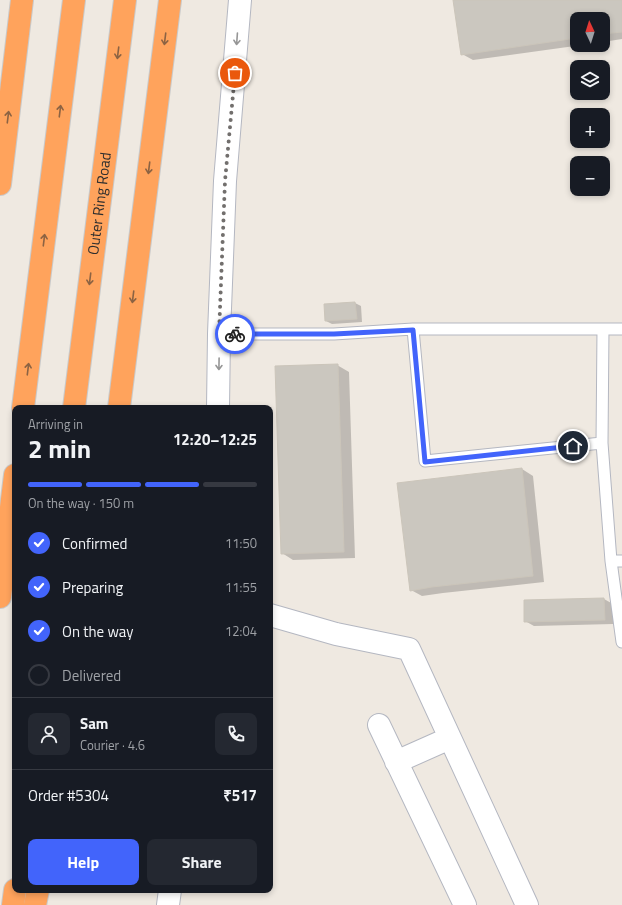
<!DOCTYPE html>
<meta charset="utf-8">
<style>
:root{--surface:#171b24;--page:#242831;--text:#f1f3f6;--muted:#9ea1a6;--line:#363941;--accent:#4264fb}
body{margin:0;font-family:"Titillium Web",sans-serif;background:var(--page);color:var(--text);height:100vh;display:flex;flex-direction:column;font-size:15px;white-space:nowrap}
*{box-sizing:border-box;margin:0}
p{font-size:13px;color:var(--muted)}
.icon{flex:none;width:22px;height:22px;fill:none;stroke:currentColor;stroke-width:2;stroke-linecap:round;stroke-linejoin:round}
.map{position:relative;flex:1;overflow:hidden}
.details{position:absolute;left:12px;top:405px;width:261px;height:488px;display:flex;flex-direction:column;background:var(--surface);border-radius:8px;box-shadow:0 2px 6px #0003}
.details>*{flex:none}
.needle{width:26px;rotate:356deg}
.fabs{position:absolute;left:570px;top:12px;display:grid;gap:8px}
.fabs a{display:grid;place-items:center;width:40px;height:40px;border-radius:8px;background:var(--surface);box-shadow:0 2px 6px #0003;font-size:20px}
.pin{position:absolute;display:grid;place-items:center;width:34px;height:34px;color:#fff;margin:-17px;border:2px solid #fff;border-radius:50%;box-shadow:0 1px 4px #0007}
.courier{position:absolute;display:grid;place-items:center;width:40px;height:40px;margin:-20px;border:3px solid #4264fb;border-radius:50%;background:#fff;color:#222;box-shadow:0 1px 5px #0007}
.overview em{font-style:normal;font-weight:700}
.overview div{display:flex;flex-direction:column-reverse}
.overview{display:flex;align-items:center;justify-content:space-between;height:68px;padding:0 16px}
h1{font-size:26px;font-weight:700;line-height:30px}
.bar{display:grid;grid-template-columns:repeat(4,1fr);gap:6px 4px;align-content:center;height:48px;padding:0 16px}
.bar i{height:5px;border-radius:3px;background:var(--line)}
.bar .active{background:var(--accent)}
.bar p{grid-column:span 4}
.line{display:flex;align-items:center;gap:10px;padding:0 16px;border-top:1px solid var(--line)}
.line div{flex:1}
.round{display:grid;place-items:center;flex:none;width:42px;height:42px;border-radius:8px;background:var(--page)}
ol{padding:0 16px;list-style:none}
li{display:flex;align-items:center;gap:12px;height:44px}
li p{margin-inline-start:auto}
li .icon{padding:4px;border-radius:50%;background:var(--accent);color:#fff;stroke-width:4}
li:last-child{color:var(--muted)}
li i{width:22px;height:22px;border:2px solid var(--line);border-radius:50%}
.cta{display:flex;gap:8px;margin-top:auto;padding:8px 16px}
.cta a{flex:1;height:46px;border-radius:8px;background:var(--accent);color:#fff;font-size:16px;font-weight:700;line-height:46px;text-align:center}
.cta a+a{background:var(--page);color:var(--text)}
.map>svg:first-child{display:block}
</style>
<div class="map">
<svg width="622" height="905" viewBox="0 0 622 905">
<rect width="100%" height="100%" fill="#efe9e1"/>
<!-- shadow -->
<path fill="#0003" d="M454,0H622V39L603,42V19H577V45H582L473,60L462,54Z
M355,303L361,306L362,322L332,324L326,321Z
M337,365L349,372L355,558L293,560L282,553Z
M522,469L533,476L544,582L443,593L422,596L411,590Z
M604,599L613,604V624L534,626L525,621Z"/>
<!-- building -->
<path fill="#cbc7bf" stroke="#cbc5ba" d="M453,0H622V32L603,34V19H577V38L461,55Z
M355,302L357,319L325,321L324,304Z
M338,364L344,552L281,554L275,366Z
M522,468L533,576L432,587L410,591L397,483Z
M604,598L605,620L524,622V600Z"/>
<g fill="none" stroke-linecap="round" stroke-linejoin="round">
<!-- service casing -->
<g stroke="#b4b7c1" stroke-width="13">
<path id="service" d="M413,329H622
M603,329L602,443L611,561H622
M219,334H334L413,329L425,461L602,443
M611,561L622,642"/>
</g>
<!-- minor casing -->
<g stroke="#b4b7c1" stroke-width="24">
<path id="minor" d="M270,615L336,634L409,649L527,905
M379,725L465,905
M396,762L450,738"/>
</g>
<!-- secondary casing -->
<g stroke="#b4b7c1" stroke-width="24">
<path id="secondary" d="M218,408L219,334L225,181L240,0
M168,905L170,890"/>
</g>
<!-- motorway casing -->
<g stroke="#c9c9c9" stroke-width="24">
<g id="motorway">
<path d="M0,184L22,0"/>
<path d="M23,408L74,0"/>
<path id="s1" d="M74,408L125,0"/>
<path d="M119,408L170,0"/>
<path d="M0,597L15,475"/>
<path d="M13,905L15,890"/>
<path d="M35,905L38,890"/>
</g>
</g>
<!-- service -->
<use href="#service" stroke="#fff" stroke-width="11"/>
<!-- minor -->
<use href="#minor" stroke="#fff" stroke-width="22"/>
<!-- secondary -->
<use href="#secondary" stroke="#fff" stroke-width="22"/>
<!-- motorway -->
<use href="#motorway" stroke="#ffa35c" stroke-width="22"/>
</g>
<!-- one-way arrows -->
<defs><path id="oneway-shaft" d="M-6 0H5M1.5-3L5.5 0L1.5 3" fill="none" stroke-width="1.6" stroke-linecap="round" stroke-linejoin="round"/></defs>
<g stroke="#8c6343">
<use href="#oneway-shaft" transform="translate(165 39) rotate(97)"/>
<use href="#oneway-shaft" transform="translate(118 53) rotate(97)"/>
<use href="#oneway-shaft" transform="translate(60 111) rotate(-83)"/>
<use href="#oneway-shaft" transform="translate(8 117) rotate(-83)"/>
<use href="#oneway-shaft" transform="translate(149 168) rotate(97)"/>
<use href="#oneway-shaft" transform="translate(44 240) rotate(-83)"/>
<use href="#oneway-shaft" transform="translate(90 279) rotate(97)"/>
<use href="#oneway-shaft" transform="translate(133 297) rotate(97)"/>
<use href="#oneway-shaft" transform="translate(28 369) rotate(-83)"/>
</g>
<g stroke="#969696">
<use href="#oneway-shaft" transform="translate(237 39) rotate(94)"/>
<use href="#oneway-shaft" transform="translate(219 364) rotate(91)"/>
</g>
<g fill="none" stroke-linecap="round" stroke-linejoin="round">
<!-- done -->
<path stroke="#726f6d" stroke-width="4" stroke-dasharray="0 7.2" d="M235,334H219L225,181L235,73"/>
<!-- route -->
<path stroke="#4264fb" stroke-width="5" d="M235,334H334L413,330L425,462L573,446"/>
</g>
<g text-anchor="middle" stroke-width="3" stroke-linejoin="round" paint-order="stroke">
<!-- street labels -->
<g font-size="15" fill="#2e2e2e" stroke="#fff">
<text dy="5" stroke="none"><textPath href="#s1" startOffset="206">Outer Ring Road</textPath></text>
</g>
</g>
</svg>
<div class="fabs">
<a><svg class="needle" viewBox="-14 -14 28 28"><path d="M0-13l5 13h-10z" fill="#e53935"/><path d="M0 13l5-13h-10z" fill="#9ea1a6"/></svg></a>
<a><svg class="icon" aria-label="layers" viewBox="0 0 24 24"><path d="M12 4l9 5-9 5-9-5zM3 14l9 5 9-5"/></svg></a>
<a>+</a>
<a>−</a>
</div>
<div class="pin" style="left:235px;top:73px;background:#ea580c"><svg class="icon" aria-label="bag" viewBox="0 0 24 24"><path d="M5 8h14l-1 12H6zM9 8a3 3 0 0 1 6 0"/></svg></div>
<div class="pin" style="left:573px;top:446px;background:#1f2937"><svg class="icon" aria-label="home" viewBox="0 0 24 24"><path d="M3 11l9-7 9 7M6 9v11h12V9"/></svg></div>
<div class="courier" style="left:235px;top:334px"><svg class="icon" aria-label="bike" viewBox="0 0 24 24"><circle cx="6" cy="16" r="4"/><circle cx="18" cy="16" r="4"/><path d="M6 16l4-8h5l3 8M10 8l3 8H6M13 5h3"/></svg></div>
<section class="details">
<div class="overview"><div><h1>2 min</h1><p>Arriving in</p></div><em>12:20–12:25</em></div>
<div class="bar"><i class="active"></i><i class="active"></i><i class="active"></i><i></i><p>On the way · 150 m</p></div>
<ol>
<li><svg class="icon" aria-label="check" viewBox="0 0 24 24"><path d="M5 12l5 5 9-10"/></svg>Confirmed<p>11:50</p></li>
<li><svg class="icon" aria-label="check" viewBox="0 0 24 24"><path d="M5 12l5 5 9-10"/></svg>Preparing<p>11:55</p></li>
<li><svg class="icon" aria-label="check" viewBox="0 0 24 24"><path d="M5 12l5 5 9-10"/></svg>On the way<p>12:04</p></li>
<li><i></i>Delivered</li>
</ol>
<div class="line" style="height:72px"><a class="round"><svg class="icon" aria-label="person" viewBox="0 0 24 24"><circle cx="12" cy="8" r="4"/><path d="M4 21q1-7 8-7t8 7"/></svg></a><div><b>Sam</b><p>Courier · 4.6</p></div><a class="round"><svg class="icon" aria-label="phone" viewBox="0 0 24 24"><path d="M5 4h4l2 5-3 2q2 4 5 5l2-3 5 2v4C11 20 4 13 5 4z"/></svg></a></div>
<div class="line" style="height:52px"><div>Order #5304</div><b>₹517</b></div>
<div class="cta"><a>Help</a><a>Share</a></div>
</section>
</div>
